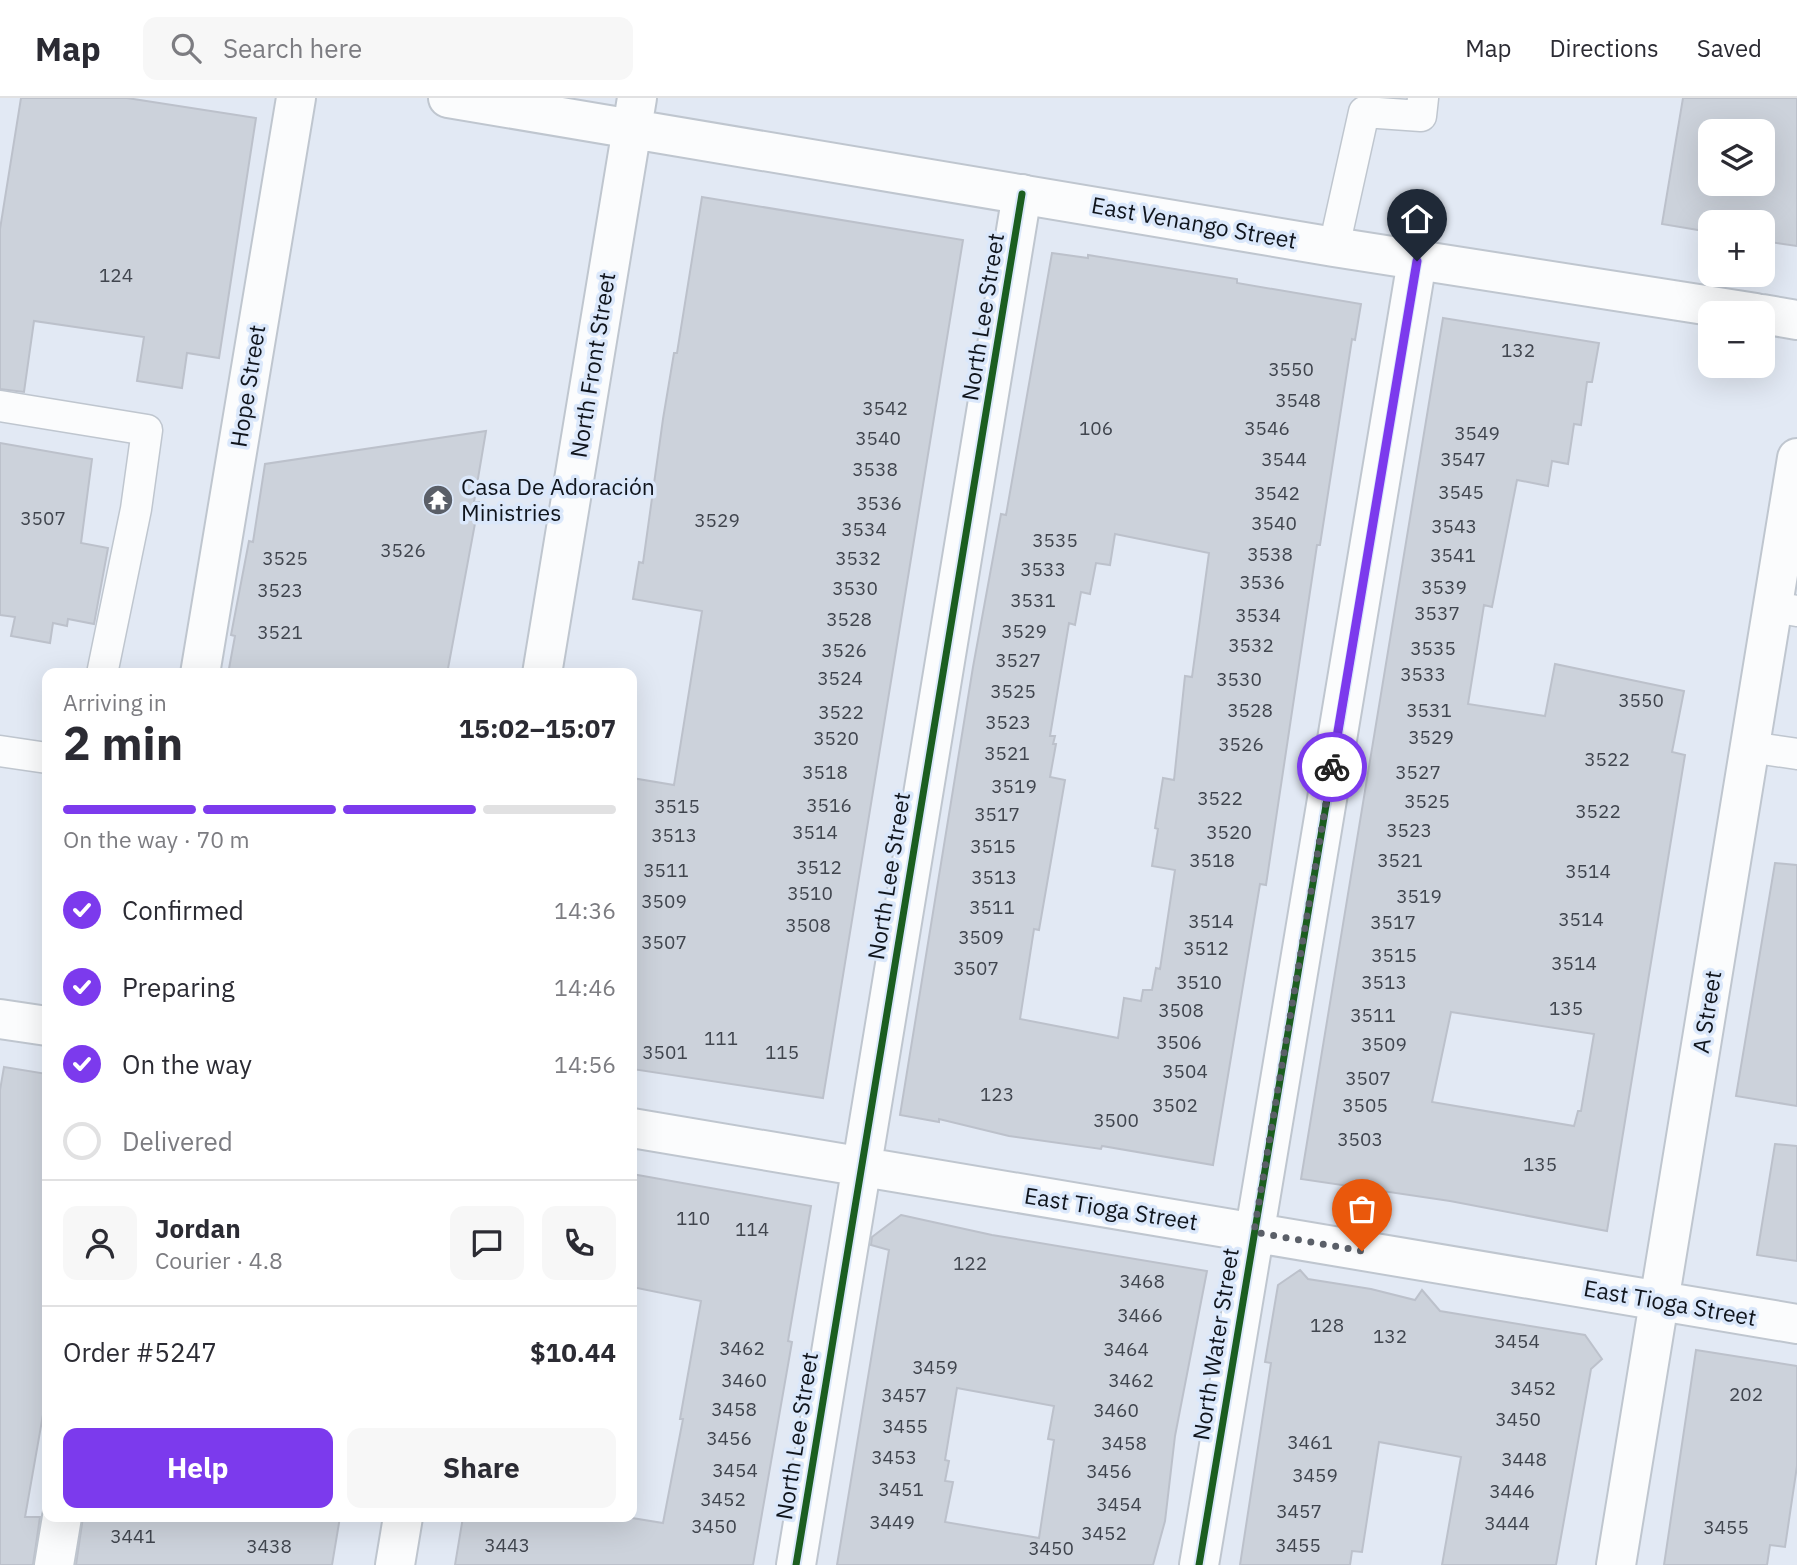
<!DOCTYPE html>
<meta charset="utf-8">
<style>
:root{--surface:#fff;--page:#f7f7f7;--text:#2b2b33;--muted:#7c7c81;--line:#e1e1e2;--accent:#7c3aed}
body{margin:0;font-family:"IBM Plex Sans",sans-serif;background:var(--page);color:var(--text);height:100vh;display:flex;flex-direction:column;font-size:26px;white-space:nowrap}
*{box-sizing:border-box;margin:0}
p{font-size:23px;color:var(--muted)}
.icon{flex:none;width:38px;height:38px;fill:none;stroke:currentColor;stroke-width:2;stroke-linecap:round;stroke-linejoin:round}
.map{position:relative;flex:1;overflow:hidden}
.sheet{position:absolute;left:42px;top:570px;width:595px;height:854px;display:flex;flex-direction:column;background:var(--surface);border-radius:14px;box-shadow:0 7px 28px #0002}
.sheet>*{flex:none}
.buttons{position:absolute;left:1698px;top:21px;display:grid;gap:14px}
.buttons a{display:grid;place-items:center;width:77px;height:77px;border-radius:14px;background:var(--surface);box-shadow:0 7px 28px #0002;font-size:35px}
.pin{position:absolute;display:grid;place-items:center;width:60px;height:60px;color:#fff;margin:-72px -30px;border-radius:50% 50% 50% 0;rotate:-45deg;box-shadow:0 0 7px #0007}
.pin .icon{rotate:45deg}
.courier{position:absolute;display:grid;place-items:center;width:70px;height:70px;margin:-35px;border:5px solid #7c3aed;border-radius:50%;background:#fff;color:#222;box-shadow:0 2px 9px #0007}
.head em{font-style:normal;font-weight:800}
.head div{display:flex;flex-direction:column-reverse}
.head{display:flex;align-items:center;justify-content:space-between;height:119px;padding:0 21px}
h1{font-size:46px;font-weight:800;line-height:52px}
.bar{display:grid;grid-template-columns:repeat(4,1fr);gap:10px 7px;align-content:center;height:84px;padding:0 21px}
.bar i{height:9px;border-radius:5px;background:var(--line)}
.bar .selected{background:var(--accent)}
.bar p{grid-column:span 4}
.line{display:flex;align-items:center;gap:18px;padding:0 21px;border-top:2px solid var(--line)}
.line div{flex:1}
.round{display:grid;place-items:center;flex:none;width:74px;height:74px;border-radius:14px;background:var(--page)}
ol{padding:0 21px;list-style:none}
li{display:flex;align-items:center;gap:21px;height:77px}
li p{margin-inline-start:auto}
li .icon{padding:7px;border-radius:50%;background:var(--accent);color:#fff;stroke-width:4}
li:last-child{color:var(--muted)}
li i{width:38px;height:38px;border:4px solid var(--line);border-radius:50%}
.action{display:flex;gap:14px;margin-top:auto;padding:14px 21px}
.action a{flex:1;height:80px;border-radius:14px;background:var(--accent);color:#fff;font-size:28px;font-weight:800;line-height:80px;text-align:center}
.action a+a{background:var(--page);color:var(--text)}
header{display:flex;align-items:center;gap:42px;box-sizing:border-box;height:98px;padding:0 35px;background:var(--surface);border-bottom:2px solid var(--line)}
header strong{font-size:33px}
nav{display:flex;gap:38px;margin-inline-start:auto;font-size:24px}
.search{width:490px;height:63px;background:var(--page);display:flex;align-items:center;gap:18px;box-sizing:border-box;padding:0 24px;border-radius:14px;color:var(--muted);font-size:26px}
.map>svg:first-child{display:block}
</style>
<header>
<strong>Map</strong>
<div class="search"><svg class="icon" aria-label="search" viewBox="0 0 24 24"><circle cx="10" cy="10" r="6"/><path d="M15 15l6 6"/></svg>Search here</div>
<nav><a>Map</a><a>Directions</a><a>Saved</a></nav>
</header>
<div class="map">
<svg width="1797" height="1467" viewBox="0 0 1797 1467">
<rect width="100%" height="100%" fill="#e2e9f4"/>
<!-- building -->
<path fill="#ccd2db" stroke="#bcc1cb" stroke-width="2" fill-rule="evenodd" d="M21,0H127L256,20L219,260L187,255L182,290L137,283L144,239L34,223L24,294L0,291V131Z
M1683,0H1797V148L1762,143V124H1710V134L1662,126ZM1710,33H1762V86H1710Z
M702,99L963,142L823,1000L632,971V680L674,687L702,513L633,501L639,464L643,465L663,321L674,255H677Z
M1052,155L1088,160V157L1237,181V185L1361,206L1355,242L1352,241L1320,447H1317L1266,787L1260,786L1213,1067L1102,1048L1101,1051L1009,1038L939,1021V1024L900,1017L973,569L1001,416L1006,417ZM1115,436L1209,455L1192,579L1185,578L1174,682L1163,680L1155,730L1158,731L1152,768L1175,772L1160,871L1156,870L1152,892H1143L1141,903L1124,900L1118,940L1020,921L1034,831L1039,832L1065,682L1050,679L1056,646H1053L1055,638H1050L1069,525L1075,527L1081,494L1090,496L1096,465L1110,467Z
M1443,220L1599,245L1592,284H1587L1581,327L1574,326L1568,366L1552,363L1548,388L1517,382L1492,509L1484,507L1468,606L1545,618L1555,566L1684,593L1672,654L1685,657L1607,1133L1450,1103L1301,1081ZM1451,914L1594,936L1581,1013H1578L1574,1028L1432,1004Z
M486,333L474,404H479L447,576H228L235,538L231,537L249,443L253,444L265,366Z
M0,345L92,361L81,445L108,450L94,526L68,521L67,528L53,525L50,545L11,538L15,519L0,517Z
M1775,765L1797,767V1008L1736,998Z
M4,969L47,976V1294L25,1419H40L33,1467H0V992Z
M1775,1046L1797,1048V1163L1757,1157Z
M632,1076L811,1108L788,1243L792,1244L753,1467H455L463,1419H626L663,1425L683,1321H680L701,1203L632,1189Z
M901,1117L992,1137L1207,1173L1175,1338L1165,1423L1153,1467H837L889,1152L871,1147L872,1139ZM957,1290L1054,1308L1048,1341L1054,1342L1039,1440L945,1424L953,1384L945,1383L949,1363L945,1362Z
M1300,1172L1308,1181L1371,1191L1415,1202L1422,1192L1440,1213L1585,1237L1602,1261L1591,1271L1556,1467H1442L1461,1359L1379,1344L1362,1454L1352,1453L1350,1467H1240L1271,1265L1265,1264L1278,1187Z
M1696,1252L1797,1268V1368L1785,1449L1770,1447L1767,1467H1664Z
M83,1419H340L332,1467H76Z"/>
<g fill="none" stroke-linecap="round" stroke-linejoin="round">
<!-- lane casing -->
<g stroke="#bfc6cf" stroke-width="33">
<path id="lane" d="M1334,149L1364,14L1421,18L1423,0
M0,308L147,332L136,411L102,576
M1773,509L1797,513
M1750,649L1797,656
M0,653L47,660"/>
</g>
<!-- street casing -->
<g stroke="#bfc6cf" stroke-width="42">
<path id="street" d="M200,576L296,0
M0,921L47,928
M632,1030L1797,1226
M54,1467L62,1419
M796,1467L1022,96
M1199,1467L1417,163
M1616,1467L1797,360"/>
</g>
<!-- secondary casing -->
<g stroke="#bfc6cf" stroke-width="42">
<path id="secondary" d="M448,0L1334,149L1756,215
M1762,216L1797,222
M542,576L637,0
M395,1467L403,1419"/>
</g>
<!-- lane -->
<use href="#lane" stroke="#fbfcfd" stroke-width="30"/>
<!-- street -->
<use href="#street" stroke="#fbfcfd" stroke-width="38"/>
<!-- secondary -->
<use href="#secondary" stroke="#fbfcfd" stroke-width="38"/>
<!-- cycleway casing -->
<g stroke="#dbe8fb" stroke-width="11">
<path id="cycleway" d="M796,1467L1022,96
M1199,1467L1417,163"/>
</g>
<!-- cycleway -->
<use href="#cycleway" stroke="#1b5e20" stroke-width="7"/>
</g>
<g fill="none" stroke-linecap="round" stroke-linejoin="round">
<!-- done -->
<path stroke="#5a5f68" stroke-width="7" stroke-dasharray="0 12.6" d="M1332,669L1254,1134L1362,1153"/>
<!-- route -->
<path stroke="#7c3aed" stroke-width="9" d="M1332,669L1417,163"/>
</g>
<!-- icons -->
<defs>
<g id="temple-disc" transform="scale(1.575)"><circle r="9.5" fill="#5a5f68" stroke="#dbe8fb"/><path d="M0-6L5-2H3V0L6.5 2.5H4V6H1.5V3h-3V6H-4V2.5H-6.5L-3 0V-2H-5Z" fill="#fff"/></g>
</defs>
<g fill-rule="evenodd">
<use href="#temple-disc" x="438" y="402"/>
</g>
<g text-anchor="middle" stroke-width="7" stroke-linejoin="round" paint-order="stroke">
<!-- number labels -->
<g font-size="19" fill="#40454e">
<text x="116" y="184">124</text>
<text x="1518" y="259">132</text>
<text x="1291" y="278">3550</text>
<text x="1298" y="309">3548</text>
<text x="885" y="317">3542</text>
<text x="1096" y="337">106</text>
<text x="1267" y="337">3546</text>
<text x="1477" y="342">3549</text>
<text x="878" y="347">3540</text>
<text x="1284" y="368">3544</text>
<text x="1463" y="368">3547</text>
<text x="875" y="378">3538</text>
<text x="1461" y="401">3545</text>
<text x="1277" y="402">3542</text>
<text x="879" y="412">3536</text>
<text x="43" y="427">3507</text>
<text x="717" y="429">3529</text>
<text x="1274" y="432">3540</text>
<text x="1454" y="435">3543</text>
<text x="864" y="438">3534</text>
<text x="1055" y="449">3535</text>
<text x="403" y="459">3526</text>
<text x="1270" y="463">3538</text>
<text x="1453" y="464">3541</text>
<text x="285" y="467">3525</text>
<text x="858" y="467">3532</text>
<text x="1043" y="478">3533</text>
<text x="1262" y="491">3536</text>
<text x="1444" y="496">3539</text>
<text x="855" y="497">3530</text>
<text x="280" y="499">3523</text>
<text x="1033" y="509">3531</text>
<text x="1437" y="522">3537</text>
<text x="1258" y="524">3534</text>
<text x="849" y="528">3528</text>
<text x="1024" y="540">3529</text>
<text x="280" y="541">3521</text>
<text x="1251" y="554">3532</text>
<text x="1433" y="557">3535</text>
<text x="844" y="559">3526</text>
<text x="1018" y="569">3527</text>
<text x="1423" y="583">3533</text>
<text x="840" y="587">3524</text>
<text x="1239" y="588">3530</text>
<text x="1013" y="600">3525</text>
<text x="1641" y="609">3550</text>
<text x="1250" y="619">3528</text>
<text x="1429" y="619">3531</text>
<text x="841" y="621">3522</text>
<text x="1008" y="631">3523</text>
<text x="1431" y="646">3529</text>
<text x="836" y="647">3520</text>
<text x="1241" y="653">3526</text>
<text x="1007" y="662">3521</text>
<text x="1607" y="668">3522</text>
<text x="825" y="681">3518</text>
<text x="1418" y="681">3527</text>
<text x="1014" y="695">3519</text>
<text x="1220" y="707">3522</text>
<text x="1427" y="710">3525</text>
<text x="829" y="714">3516</text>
<text x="677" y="715">3515</text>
<text x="1598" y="720">3522</text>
<text x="997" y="723">3517</text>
<text x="1409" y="739">3523</text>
<text x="815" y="741">3514</text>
<text x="1229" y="741">3520</text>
<text x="674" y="744">3513</text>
<text x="993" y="755">3515</text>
<text x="1212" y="769">3518</text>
<text x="1400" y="769">3521</text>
<text x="819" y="776">3512</text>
<text x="666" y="779">3511</text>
<text x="1588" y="780">3514</text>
<text x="994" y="786">3513</text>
<text x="810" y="802">3510</text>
<text x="1419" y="805">3519</text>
<text x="664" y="810">3509</text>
<text x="992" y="816">3511</text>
<text x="1581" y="828">3514</text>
<text x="1211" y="830">3514</text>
<text x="1393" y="831">3517</text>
<text x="808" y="834">3508</text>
<text x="981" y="846">3509</text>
<text x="664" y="851">3507</text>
<text x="1206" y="857">3512</text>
<text x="1394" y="864">3515</text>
<text x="1574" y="872">3514</text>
<text x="976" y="877">3507</text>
<text x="1199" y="891">3510</text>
<text x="1384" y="891">3513</text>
<text x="1566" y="917">135</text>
<text x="1181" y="919">3508</text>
<text x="1373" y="924">3511</text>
<text x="721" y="947">111</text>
<text x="1179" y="951">3506</text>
<text x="1384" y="953">3509</text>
<text x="665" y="961">3501</text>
<text x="782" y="961">115</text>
<text x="1185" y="980">3504</text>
<text x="1368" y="987">3507</text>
<text x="997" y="1003">123</text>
<text x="1175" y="1014">3502</text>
<text x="1365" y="1014">3505</text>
<text x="1116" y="1029">3500</text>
<text x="1360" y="1048">3503</text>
<text x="1540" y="1073">135</text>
<text x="693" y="1127">110</text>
<text x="752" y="1138">114</text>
<text x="970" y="1172">122</text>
<text x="1142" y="1190">3468</text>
<text x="1140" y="1224">3466</text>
<text x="1327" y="1234">128</text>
<text x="1390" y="1245">132</text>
<text x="1517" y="1250">3454</text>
<text x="742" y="1257">3462</text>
<text x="1126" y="1258">3464</text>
<text x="935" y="1276">3459</text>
<text x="744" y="1289">3460</text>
<text x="1131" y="1289">3462</text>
<text x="1533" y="1297">3452</text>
<text x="1746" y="1303">202</text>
<text x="904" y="1304">3457</text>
<text x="734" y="1318">3458</text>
<text x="1116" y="1319">3460</text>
<text x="1518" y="1328">3450</text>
<text x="905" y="1335">3455</text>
<text x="729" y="1347">3456</text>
<text x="1310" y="1351">3461</text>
<text x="1124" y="1352">3458</text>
<text x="894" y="1366">3453</text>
<text x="1524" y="1368">3448</text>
<text x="735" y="1379">3454</text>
<text x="1109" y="1380">3456</text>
<text x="1315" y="1384">3459</text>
<text x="901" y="1398">3451</text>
<text x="1512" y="1400">3446</text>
<text x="723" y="1408">3452</text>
<text x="1119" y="1413">3454</text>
<text x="1299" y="1420">3457</text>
<text x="892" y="1431">3449</text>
<text x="1507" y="1432">3444</text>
<text x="714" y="1435">3450</text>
<text x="1726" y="1436">3455</text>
<text x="1104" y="1442">3452</text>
<text x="133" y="1445">3441</text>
<text x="507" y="1454">3443</text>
<text x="1298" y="1454">3455</text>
<text x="269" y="1455">3438</text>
<text x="1051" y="1457">3450</text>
</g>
<!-- street labels -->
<g font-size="23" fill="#10151d" stroke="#dbe8fb">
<text transform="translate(1194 125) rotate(10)" y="8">East Venango Street</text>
<text transform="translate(983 219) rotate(-81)" y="8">North Lee Street</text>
<text transform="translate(593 267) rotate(-81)" y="8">North Front Street</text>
<text transform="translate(248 288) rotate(-81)" y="8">Hope Street</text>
<text transform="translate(889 778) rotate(-81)" y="8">North Lee Street</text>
<text transform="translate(1707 914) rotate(-81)" y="8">A Street</text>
<text transform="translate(1111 1111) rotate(9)" y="8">East Tioga Street</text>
<text transform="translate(1670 1205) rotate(10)" y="8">East Tioga Street</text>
<text transform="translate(1216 1246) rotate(-81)" y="8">North Water Street</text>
<text transform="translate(797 1338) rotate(-81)" y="8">North Lee Street</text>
</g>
<!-- poi labels -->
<g font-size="23" fill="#10151d" stroke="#dbe8fb" text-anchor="start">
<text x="461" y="397">Casa De Adoración<tspan x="461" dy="26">Ministries</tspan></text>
</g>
</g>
</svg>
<div class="buttons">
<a><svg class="icon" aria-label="layers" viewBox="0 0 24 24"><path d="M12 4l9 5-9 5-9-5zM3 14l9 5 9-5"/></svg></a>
<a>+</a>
<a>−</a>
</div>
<div class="pin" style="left:1362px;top:1153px;background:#ea580c"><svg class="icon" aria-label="bag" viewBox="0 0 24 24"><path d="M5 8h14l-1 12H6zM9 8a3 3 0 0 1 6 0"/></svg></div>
<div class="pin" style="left:1417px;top:163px;background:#1f2937"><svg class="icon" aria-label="home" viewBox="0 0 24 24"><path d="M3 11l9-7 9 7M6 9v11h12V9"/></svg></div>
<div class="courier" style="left:1332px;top:669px"><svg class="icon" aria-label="bike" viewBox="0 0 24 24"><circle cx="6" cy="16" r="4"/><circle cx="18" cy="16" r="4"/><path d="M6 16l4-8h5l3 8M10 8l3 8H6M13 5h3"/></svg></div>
<section class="sheet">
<div class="head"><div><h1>2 min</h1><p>Arriving in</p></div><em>15:02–15:07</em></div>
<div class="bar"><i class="selected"></i><i class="selected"></i><i class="selected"></i><i></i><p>On the way · 70 m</p></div>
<ol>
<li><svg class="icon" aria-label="check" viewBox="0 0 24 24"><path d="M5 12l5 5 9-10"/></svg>Confirmed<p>14:36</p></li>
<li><svg class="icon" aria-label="check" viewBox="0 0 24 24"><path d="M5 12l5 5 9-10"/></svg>Preparing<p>14:46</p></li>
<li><svg class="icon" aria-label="check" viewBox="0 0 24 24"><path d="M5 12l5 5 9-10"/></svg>On the way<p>14:56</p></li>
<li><i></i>Delivered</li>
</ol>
<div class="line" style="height:126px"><a class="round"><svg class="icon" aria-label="person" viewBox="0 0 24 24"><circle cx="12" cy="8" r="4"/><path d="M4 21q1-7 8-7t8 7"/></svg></a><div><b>Jordan</b><p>Courier · 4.8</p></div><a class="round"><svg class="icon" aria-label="chat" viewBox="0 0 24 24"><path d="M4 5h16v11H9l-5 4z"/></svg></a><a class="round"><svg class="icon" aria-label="phone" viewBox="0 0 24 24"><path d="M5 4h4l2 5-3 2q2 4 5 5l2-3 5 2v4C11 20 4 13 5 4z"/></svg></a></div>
<div class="line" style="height:91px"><div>Order #5247</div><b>$10.44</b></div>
<div class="action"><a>Help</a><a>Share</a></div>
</section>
</div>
